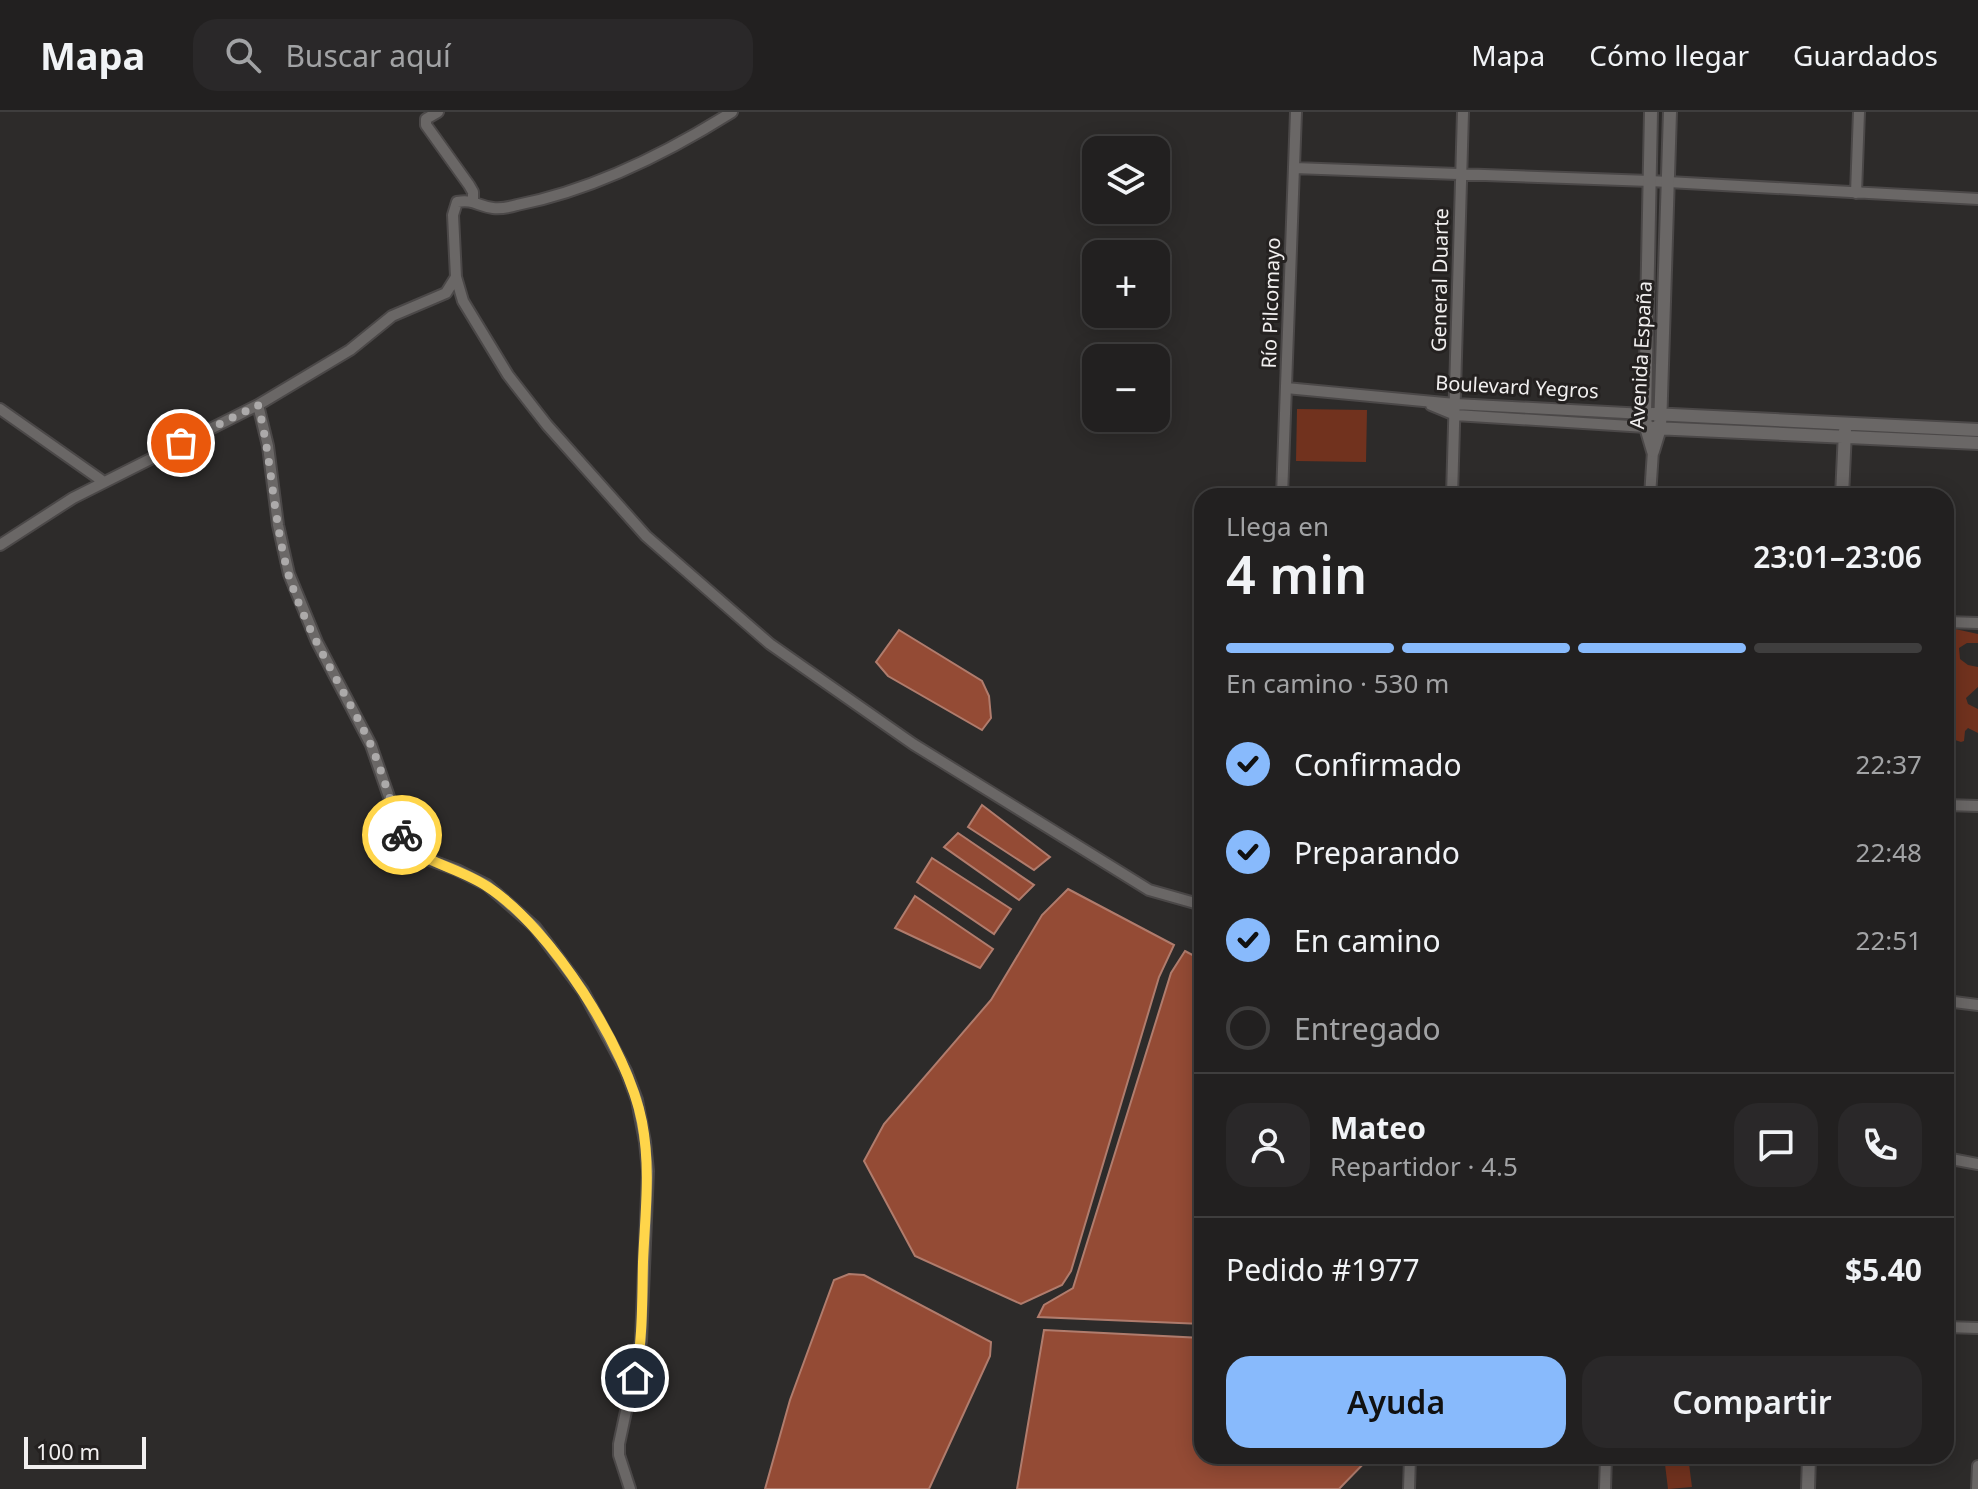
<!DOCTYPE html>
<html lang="es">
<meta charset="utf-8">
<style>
:root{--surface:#222020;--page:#2a2829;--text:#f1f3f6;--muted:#a2a3a5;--line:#3f3e3e;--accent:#88bafc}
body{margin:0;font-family:"Noto Sans",sans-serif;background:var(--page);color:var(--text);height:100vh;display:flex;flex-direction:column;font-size:30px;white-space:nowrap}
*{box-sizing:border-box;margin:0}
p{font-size:26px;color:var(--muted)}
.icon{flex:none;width:44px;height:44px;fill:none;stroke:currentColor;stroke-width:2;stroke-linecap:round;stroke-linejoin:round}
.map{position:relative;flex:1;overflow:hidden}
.drawer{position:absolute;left:1194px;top:376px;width:760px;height:976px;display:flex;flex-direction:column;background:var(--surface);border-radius:24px;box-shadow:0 4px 20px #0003,0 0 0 2px var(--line)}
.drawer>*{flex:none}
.buttons{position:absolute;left:1082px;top:24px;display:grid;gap:16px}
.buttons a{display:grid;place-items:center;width:88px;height:88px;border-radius:16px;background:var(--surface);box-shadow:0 4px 20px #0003,0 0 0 2px var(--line);font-size:40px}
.scale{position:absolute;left:24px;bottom:20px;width:122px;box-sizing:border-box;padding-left:8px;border:4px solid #f1efef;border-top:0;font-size:22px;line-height:28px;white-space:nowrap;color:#f1efef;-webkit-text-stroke:6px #242120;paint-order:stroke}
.pin{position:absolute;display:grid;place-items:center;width:68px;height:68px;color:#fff;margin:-34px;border:4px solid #fff;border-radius:50%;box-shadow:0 2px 8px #0007}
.courier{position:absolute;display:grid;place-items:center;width:80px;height:80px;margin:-40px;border:6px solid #ffd54a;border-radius:50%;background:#fff;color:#222;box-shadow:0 2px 10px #0007}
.headline em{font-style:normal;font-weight:600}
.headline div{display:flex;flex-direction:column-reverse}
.headline{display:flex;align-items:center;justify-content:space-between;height:136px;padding:0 32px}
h1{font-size:52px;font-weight:600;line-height:60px}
.bar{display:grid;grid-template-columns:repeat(4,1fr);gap:12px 8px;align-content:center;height:96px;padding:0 32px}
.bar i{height:10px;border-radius:6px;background:var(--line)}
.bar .on{background:var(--accent)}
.bar p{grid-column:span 4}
.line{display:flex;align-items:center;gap:20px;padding:0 32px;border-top:2px solid var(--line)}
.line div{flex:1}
.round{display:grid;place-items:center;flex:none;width:84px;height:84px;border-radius:24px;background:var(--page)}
ol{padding:0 32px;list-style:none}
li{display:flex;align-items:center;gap:24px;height:88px}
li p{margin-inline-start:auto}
li .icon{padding:8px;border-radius:50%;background:var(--accent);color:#111;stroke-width:4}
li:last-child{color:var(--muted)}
li i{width:44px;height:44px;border:4px solid var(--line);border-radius:50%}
.primary-button{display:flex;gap:16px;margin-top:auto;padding:16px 32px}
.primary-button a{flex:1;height:92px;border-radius:24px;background:var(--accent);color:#111;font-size:32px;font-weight:600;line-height:92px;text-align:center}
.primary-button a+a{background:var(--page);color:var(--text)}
header{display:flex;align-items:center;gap:48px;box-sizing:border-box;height:112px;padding:0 40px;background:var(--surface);border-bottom:2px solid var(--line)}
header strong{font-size:38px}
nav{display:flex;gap:44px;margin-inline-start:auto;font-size:28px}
.search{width:560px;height:72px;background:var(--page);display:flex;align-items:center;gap:20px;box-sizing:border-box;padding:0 28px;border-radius:24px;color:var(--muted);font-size:30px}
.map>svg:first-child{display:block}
</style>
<header>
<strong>Mapa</strong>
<div class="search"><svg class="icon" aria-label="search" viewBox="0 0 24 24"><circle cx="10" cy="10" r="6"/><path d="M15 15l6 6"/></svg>Buscar aquí</div>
<nav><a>Mapa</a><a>Cómo llegar</a><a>Guardados</a></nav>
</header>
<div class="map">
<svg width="1978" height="1377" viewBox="0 0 1978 1377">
<rect width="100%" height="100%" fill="#2d2b2a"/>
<!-- green -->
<path fill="#71321e" d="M1297,297L1367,298L1366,350L1296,349Z
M1946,515L1978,522V531H1967L1959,536L1960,547L1968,553L1978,555V575L1966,586L1968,592L1978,597V621L1968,616L1965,619L1964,629L1961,630L1955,628C1956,613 1948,601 1946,586C1943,563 1946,538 1946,515Z
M1664,1344H1688L1692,1375L1668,1377Z"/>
<!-- water -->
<path fill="#944b35" stroke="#b07c6d" stroke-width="2" d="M899,518L982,569L989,584L991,606L982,618L888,564L876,550Z
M982,693L1050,745L1034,758L968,715Z
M958,721L1034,773L1019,788L944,735Z
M932,746L1011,797L994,822L917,770Z
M1068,777L1174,833L1159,865L1071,1159L1062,1173L1021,1192L915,1144L864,1049L884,1012L991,888L1042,803Z
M915,784L993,837L980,856L895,816Z
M1185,839L1202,848V1212L1038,1205L1044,1193L1073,1176L1171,861Z
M849,1162L864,1163L991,1230L990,1244L929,1377H765L790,1288L834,1168Z
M1044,1218L1202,1226V1344H1371L1339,1377H1017Z"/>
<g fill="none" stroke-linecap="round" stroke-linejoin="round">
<!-- minor casing -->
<g stroke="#4b4848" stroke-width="14">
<path id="minor" d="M438,0L426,7V13L469,73L473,80V89
M1294,56L1650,69L1978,87
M1856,81L1859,0
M456,165L463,189L508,263L547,313L646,424L770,532L913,632L1149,778L1202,793
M1286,276L1455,292L1645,302
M258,293L268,334L278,413L289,462L317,530L371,633L405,731L427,747L457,758L487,773L535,815L583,879L626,959L637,988L645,1030L648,1059L641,1229L619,1332V1343L630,1377
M1431,293L1455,303L1646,315
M0,297L104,370
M1282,384L1296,0
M1452,384L1463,0
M1650,384L1653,339
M0,433L73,386L258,293L350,238L392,204L446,181L456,165L453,103L457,90C474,87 477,94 493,96C500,97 510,95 517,93C593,78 667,41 732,0
M1946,510L1978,511
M1946,693L1978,694
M1946,889L1978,893
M1946,1046L1978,1052
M1946,1215L1978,1216
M1409,1377L1410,1344
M1605,1377L1606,1344
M1977,1377L1978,1354"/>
</g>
<!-- tertiary casing -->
<g stroke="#4b4848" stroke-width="16">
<path id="tertiary" d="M1651,0L1645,302L1646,315L1653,339
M1652,302L1978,318
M1653,316L1978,331
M1653,339L1660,316L1670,0
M1842,384L1845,319
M1808,1377L1809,1344"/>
</g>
<!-- minor -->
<use href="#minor" stroke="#6a6766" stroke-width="10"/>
<!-- tertiary -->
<use href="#tertiary" stroke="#6a6766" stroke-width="12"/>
</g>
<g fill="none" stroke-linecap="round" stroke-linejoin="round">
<!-- done -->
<path stroke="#acaaaa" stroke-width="8" stroke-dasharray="0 14.4" d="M181,331L258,293C272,348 273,406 288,461C306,521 343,575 370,631C383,660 391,693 402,723"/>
<!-- route -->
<path stroke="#ffd54a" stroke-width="10" d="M402,723L409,736L417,741C440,754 466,760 488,775C551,816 628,937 642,1010C651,1057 645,1103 643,1150C642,1189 643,1227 635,1266"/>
</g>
<g text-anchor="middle" stroke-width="6" stroke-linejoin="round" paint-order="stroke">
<!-- street labels -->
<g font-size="20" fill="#f1efef" stroke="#242120">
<text transform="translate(1440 168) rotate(-89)" y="7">General Duarte</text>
<text transform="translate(1271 191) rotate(-88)" y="7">Río Pilcomayo</text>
<text transform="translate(1641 243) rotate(-87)" y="7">Avenida España</text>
<text transform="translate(1517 275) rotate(3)" y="7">Boulevard Yegros</text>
</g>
</g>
</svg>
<div class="buttons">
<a><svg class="icon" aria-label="layers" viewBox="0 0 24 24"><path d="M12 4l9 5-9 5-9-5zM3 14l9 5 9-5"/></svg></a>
<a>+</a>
<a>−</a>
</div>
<div class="scale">100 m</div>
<div class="pin" style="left:181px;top:331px;background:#ea580c"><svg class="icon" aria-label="bag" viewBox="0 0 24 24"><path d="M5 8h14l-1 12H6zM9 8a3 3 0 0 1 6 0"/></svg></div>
<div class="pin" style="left:635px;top:1266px;background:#1f2937"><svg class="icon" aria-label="home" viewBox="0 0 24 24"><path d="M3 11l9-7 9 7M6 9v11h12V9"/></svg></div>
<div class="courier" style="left:402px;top:723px"><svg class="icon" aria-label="bike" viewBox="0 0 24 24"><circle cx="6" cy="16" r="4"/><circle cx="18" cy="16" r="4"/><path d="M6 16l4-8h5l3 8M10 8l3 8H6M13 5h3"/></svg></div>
<section class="drawer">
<div class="headline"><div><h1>4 min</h1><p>Llega en</p></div><em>23:01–23:06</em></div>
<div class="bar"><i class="on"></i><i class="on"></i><i class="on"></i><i></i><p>En camino · 530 m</p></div>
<ol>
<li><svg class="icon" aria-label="check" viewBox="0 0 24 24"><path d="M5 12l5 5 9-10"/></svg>Confirmado<p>22:37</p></li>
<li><svg class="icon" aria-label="check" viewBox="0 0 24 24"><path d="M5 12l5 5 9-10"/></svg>Preparando<p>22:48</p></li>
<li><svg class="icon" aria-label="check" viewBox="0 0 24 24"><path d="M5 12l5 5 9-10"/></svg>En camino<p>22:51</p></li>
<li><i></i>Entregado</li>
</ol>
<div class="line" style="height:144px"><a class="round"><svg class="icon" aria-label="person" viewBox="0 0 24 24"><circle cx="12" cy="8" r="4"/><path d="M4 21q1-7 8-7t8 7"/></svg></a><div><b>Mateo</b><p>Repartidor · 4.5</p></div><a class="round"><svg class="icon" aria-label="chat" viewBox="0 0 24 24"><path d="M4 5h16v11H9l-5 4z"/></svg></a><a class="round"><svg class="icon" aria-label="phone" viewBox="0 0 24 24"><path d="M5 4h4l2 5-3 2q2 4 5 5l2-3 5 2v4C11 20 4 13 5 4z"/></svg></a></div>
<div class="line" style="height:104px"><div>Pedido #1977</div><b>$5.40</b></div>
<div class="primary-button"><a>Ayuda</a><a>Compartir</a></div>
</section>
</div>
